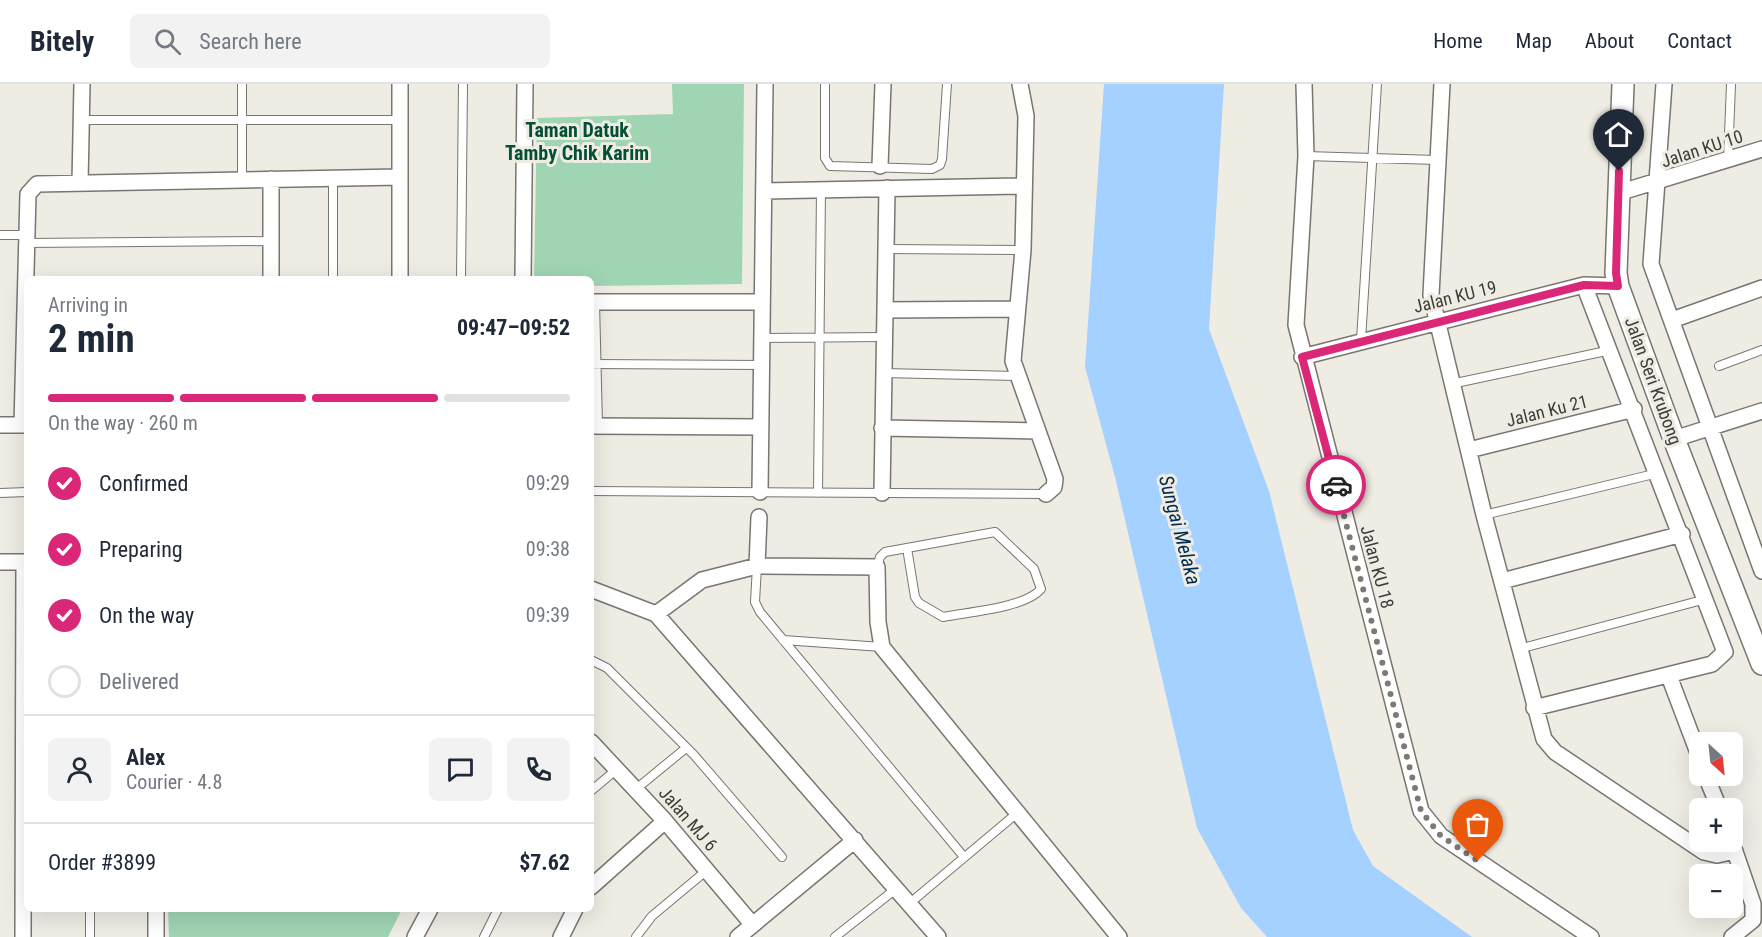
<!DOCTYPE html>
<meta charset="utf-8">
<style>
:root{--surface:#fff;--page:#f2f2f3;--text:#1f2937;--muted:#747a83;--line:#e0e1e3;--accent:#db2777}
body{margin:0;font-family:"Roboto Condensed",sans-serif;background:var(--page);color:var(--text);height:100vh;display:flex;flex-direction:column;font-size:22px;white-space:nowrap}
*{box-sizing:border-box;margin:0}
p{font-size:20px;color:var(--muted)}
.icon{flex:none;width:33px;height:33px;fill:none;stroke:currentColor;stroke-width:2;stroke-linecap:round;stroke-linejoin:round}
.map{position:relative;flex:1;overflow:hidden}
.sheet{position:absolute;left:24px;top:192px;width:570px;height:636px;display:flex;flex-direction:column;background:var(--surface);border-radius:9px;box-shadow:0 6px 24px #0002}
.sheet>*{flex:none}
.needle{width:39px;rotate:153deg}
.controls{position:absolute;left:1689px;top:648px;display:grid;gap:12px}
.controls a{display:grid;place-items:center;width:54px;height:54px;border-radius:9px;background:var(--surface);box-shadow:0 6px 24px #0002;font-size:30px}
.pin{position:absolute;display:grid;place-items:center;width:51px;height:51px;color:#fff;margin:-62px -26px;border-radius:50% 50% 50% 0;rotate:-45deg;box-shadow:0 0 6px #0007}
.pin .icon{rotate:45deg}
.courier{position:absolute;display:grid;place-items:center;width:60px;height:60px;margin:-30px;border:4px solid #db2777;border-radius:50%;background:#fff;color:#222;box-shadow:0 2px 8px #0007}
.overview em{font-style:normal;font-weight:700}
.overview div{display:flex;flex-direction:column-reverse}
.overview{display:flex;align-items:center;justify-content:space-between;height:102px;padding:0 24px}
h1{font-size:39px;font-weight:700;line-height:45px}
.bar{display:grid;grid-template-columns:repeat(4,1fr);gap:9px 6px;align-content:center;height:72px;padding:0 24px}
.bar i{height:8px;border-radius:4px;background:var(--line)}
.bar .current{background:var(--accent)}
.bar p{grid-column:span 4}
.line{display:flex;align-items:center;gap:15px;padding:0 24px;border-top:2px solid var(--line)}
.line div{flex:1}
.round{display:grid;place-items:center;flex:none;width:63px;height:63px;border-radius:9px;background:var(--page)}
ol{padding:0 24px;list-style:none}
li{display:flex;align-items:center;gap:18px;height:66px}
li p{margin-inline-start:auto}
li .icon{padding:6px;border-radius:50%;background:var(--accent);color:#fff;stroke-width:4}
li:last-child{color:var(--muted)}
li i{width:33px;height:33px;border:3px solid var(--line);border-radius:50%}
header{display:flex;align-items:center;gap:36px;box-sizing:border-box;height:84px;padding:0 30px;background:var(--surface);border-bottom:2px solid var(--line)}
header strong{font-size:28px}
nav{display:flex;gap:33px;margin-inline-start:auto;font-size:21px}
.search{width:420px;height:54px;background:var(--page);display:flex;align-items:center;gap:15px;box-sizing:border-box;padding:0 21px;border-radius:9px;color:var(--muted);font-size:22px}
.map>svg:first-child{display:block}
</style>
<header>
<strong>Bitely</strong>
<div class="search"><svg class="icon" aria-label="search" viewBox="0 0 24 24"><circle cx="10" cy="10" r="6"/><path d="M15 15l6 6"/></svg>Search here</div>
<nav><a>Home</a><a>Map</a><a>About</a><a>Contact</a></nav>
</header>
<div class="map">
<svg width="1762" height="853" viewBox="0 0 1762 853">
<rect width="100%" height="100%" fill="#eeece3"/>
<!-- green -->
<path fill="#9fd5b3" d="M672,0H744L742,200L591,202V195H534L537,34L673,30Z
M168,825H402L388,853H169Z"/>
<!-- water -->
<path fill="#a4d1ff" d="M1104,0H1224L1209,245L1269,407L1353,746L1373,782L1472,853H1267L1241,824L1197,744L1115,393L1085,283Z"/>
<g fill="none" stroke-linecap="round" stroke-linejoin="round">
<!-- lane casing -->
<g stroke="#78766f" stroke-width="10">
<path id="lane" d="M825,0V74L830,82L932,85L940,81L942,75L947,0
M81,36H400
M1306,72L1437,76
M1728,76L1731,0
M242,96V0
M0,151H27
M27,159L271,157
M886,165L1023,166
M333,195V94
M461,195L463,0
M595,218L598,342
M762,254L884,253
M1361,256L1377,0
M591,280L762,281
M1719,282L1762,266
M883,289L1017,292
M1451,300L1611,266
M591,407L1046,410
M0,409L27,408
M818,409L821,105
M1484,431L1658,389
M757,482L755,518L760,528L964,773
M877,483L880,473L885,468L995,448L1034,485L1041,505C1025,524 968,528 943,533L919,519L915,513L907,464
M783,556L882,563
M1519,565L1706,515
M591,576L607,584L694,671L782,773
M636,705L686,664
M591,707L617,685
M910,819L1016,730
M90,853V825
M484,853L498,825
M636,853L652,832L706,787
M835,853L897,804"/>
</g>
<!-- street casing -->
<g stroke="#78766f" stroke-width="18">
<path id="street" d="M400,0V195
M1020,0L1026,32L1023,166L1013,277L1055,395L1054,403L1046,410
M1304,0L1306,72L1296,241L1421,727L1441,752L1591,853
M1442,0L1431,211L1484,431L1544,655L1555,668L1704,768L1717,771L1735,767
M1664,0L1651,180L1762,487
M880,82L883,0
M80,99L82,0
M764,107L1024,102
M1618,109L1762,65
M271,195V95
M523,195L525,0
M591,218H762
M885,226L1017,225
M1672,236L1762,204
M1302,273L1584,201L1618,202
M0,341H27
M22,341L28,110L37,100L400,93
M591,342L761,343
M882,344L1038,347
M1674,355L1762,327
M1469,366L1634,325
M760,408L765,0
M882,409L887,104
M0,478H27
M757,482L759,433
M1502,497L1682,450
M591,505L656,530L938,853
M656,530L702,496L757,482L877,483L878,538L882,563L1119,853
M1669,592L1700,674
M1534,624L1712,580L1725,568L1584,201
M591,658L665,737L752,840
M1706,692L1719,724
M591,803L665,737
M156,825V853
M23,853L24,478
M415,853L430,825
M561,853L575,825
M738,853L855,756
M1732,853L1753,836V820L1732,759"/>
</g>
<!-- secondary casing -->
<g stroke="#78766f" stroke-width="24">
<path id="secondary" d="M1623,0L1616,189L1618,202L1674,355L1762,580"/>
</g>
<!-- lane -->
<use href="#lane" stroke="#fff" stroke-width="8"/>
<!-- street -->
<use href="#street" stroke="#fff" stroke-width="15"/>
<!-- secondary -->
<use href="#secondary" stroke="#fff" stroke-width="21"/>
</g>
<g fill="none" stroke-linecap="round" stroke-linejoin="round">
<!-- done -->
<path stroke="#7c7a74" stroke-width="6" stroke-dasharray="0 10.8" d="M1336,401L1421,727L1441,752L1478,777"/>
<!-- route -->
<path stroke="#db2777" stroke-width="8" d="M1336,401L1302,273L1584,201L1618,202L1616,189L1619,87"/>
</g>
<g text-anchor="middle" stroke-width="6" stroke-linejoin="round" paint-order="stroke">
<!-- street labels -->
<g font-size="18" fill="#3e3d39" stroke="#eeece3">
<text transform="translate(1702 65) rotate(-18)" y="6">Jalan KU 10</text>
<text transform="translate(1455 213) rotate(-14)" y="6">Jalan KU 19</text>
<text transform="translate(1653 297) rotate(70)" y="6">Jalan Seri Krubong</text>
<text transform="translate(1547 327) rotate(-14)" y="6">Jalan Ku 21</text>
<text transform="translate(1377 483) rotate(75)" y="6">Jalan KU 18</text>
<text transform="translate(688 735) rotate(49)" y="6">Jalan MJ 6</text>
</g>
<!-- neighbourhood labels -->
<g font-size="20" font-weight="bold" fill="#045037" stroke="#eeece3">
<text x="577" y="53">Taman Datuk<tspan x="577" dy="23">Tamby Chik Karim</tspan></text>
</g>
<!-- water labels -->
<g font-size="20" font-style="italic" fill="#022b4f" stroke="#eeece3">
<text transform="translate(1180 446) rotate(75)" y="7">Sungai Melaka</text>
</g>
</g>
</svg>
<div class="controls">
<a><svg class="needle" viewBox="-14 -14 28 28"><path d="M0-13l5 13h-10z" fill="#e53935"/><path d="M0 13l5-13h-10z" fill="#747a83"/></svg></a>
<a>+</a>
<a>−</a>
</div>
<div class="pin" style="left:1478px;top:777px;background:#ea580c"><svg class="icon" aria-label="bag" viewBox="0 0 24 24"><path d="M5 8h14l-1 12H6zM9 8a3 3 0 0 1 6 0"/></svg></div>
<div class="pin" style="left:1619px;top:87px;background:#1f2937"><svg class="icon" aria-label="home" viewBox="0 0 24 24"><path d="M3 11l9-7 9 7M6 9v11h12V9"/></svg></div>
<div class="courier" style="left:1336px;top:401px"><svg class="icon" aria-label="car" viewBox="0 0 24 24"><path d="M5 17H2v-5l4-1 3-4h7l3 4 3 1v5h-3M9 17h6M6 11h13"/><circle cx="7" cy="17" r="2"/><circle cx="17" cy="17" r="2"/></svg></div>
<section class="sheet">
<div class="overview"><div><h1>2 min</h1><p>Arriving in</p></div><em>09:47–09:52</em></div>
<div class="bar"><i class="current"></i><i class="current"></i><i class="current"></i><i></i><p>On the way · 260 m</p></div>
<ol>
<li><svg class="icon" aria-label="check" viewBox="0 0 24 24"><path d="M5 12l5 5 9-10"/></svg>Confirmed<p>09:29</p></li>
<li><svg class="icon" aria-label="check" viewBox="0 0 24 24"><path d="M5 12l5 5 9-10"/></svg>Preparing<p>09:38</p></li>
<li><svg class="icon" aria-label="check" viewBox="0 0 24 24"><path d="M5 12l5 5 9-10"/></svg>On the way<p>09:39</p></li>
<li><i></i>Delivered</li>
</ol>
<div class="line" style="height:108px"><a class="round"><svg class="icon" aria-label="person" viewBox="0 0 24 24"><circle cx="12" cy="8" r="4"/><path d="M4 21q1-7 8-7t8 7"/></svg></a><div><b>Alex</b><p>Courier · 4.8</p></div><a class="round"><svg class="icon" aria-label="chat" viewBox="0 0 24 24"><path d="M4 5h16v11H9l-5 4z"/></svg></a><a class="round"><svg class="icon" aria-label="phone" viewBox="0 0 24 24"><path d="M5 4h4l2 5-3 2q2 4 5 5l2-3 5 2v4C11 20 4 13 5 4z"/></svg></a></div>
<div class="line" style="height:78px"><div>Order #3899</div><b>$7.62</b></div>
</section>
</div>
